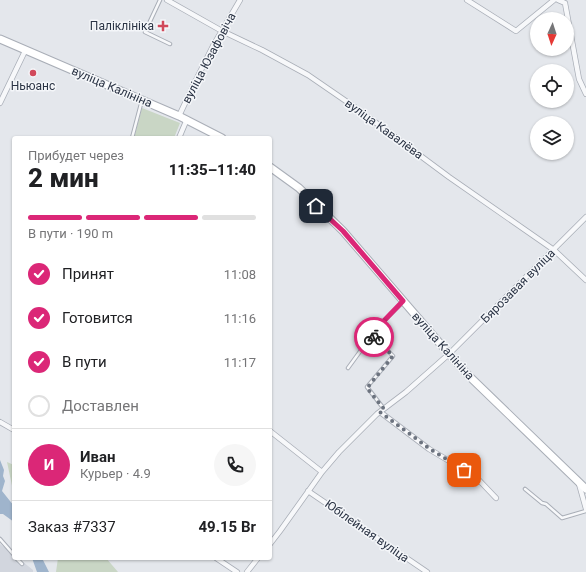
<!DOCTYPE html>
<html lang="ru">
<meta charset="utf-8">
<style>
:root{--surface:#fff;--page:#f6f6f6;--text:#202124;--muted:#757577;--line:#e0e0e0;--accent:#db2777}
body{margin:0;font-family:Roboto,sans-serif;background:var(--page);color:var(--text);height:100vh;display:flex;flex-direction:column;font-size:15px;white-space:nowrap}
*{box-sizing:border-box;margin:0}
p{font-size:13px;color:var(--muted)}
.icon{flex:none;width:22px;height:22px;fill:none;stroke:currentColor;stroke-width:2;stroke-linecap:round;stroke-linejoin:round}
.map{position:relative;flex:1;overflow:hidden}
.panel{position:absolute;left:12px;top:136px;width:260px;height:424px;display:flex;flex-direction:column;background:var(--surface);border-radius:4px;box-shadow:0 1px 3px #0004}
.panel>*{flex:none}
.needle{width:26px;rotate:183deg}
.buttons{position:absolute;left:530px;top:12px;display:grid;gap:8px}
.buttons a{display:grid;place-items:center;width:44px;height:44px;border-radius:50%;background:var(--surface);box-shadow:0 1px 3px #0004;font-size:20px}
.pin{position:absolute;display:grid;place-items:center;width:34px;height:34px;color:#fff;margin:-17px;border-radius:8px;box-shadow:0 2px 6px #0006}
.courier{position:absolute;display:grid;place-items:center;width:40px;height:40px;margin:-20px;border:3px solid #db2777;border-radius:50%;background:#fff;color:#222;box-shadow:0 1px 5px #0007}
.summary em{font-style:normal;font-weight:800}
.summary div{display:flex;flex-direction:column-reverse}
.summary{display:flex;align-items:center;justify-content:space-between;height:68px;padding:0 16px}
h1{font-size:26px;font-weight:800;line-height:30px}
.bar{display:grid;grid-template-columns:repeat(4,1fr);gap:6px 4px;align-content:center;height:48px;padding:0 16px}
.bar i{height:5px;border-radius:3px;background:var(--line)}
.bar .on{background:var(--accent)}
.bar p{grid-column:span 4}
.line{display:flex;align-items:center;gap:10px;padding:0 16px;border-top:1px solid var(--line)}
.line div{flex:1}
.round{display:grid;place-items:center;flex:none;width:42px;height:42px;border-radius:21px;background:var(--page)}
ol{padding:0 16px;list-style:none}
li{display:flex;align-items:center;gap:12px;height:44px}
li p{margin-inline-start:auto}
li .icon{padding:4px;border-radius:50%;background:var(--accent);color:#fff;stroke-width:4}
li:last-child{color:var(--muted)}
li i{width:22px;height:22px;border:2px solid var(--line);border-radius:50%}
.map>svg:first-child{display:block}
</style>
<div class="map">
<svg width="586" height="572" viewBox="0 0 586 572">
<rect width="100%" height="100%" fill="#e4e7ec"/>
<!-- built -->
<path fill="#d2d6de" d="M0,544L14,555V558H18L33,570V572H0Z"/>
<!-- green -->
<path fill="#c9d6c5" d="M142,108L180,123L174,138H134Z
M7,462L14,465V495Z
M58,558H106L118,572H56Z"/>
<!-- water -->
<path fill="#9fb4cc" d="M0,460L4,470L3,476L5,481L2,491L14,506V522L3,514H0Z
M32,558H42L49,572H37Z"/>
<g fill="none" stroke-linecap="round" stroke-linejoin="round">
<!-- lane casing -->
<g stroke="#a9aeb7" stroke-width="4.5">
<path id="lane" d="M160,0L145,32L170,44
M132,138L142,100
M372,335L393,356L367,387L384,409
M348,368L372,335L376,329L403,302
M525,489L542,503L546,504L562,518L586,511
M0,539L14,555
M16,558L22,564"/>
</g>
<!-- street casing -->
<g stroke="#a9aeb7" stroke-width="6">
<path id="street" d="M167,0L222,31L262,50L308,75L356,108L449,177L554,250L586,280
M467,0L516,31L554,0
M558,0L565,3
M565,3L579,79L586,94
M0,103L25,51
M179,116L194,84L213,46L240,0
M179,138L187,119
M380,412L429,449L476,477L496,498
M0,422L14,430
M270,431L322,472
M579,484L586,509
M308,491L427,572
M270,544L280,531L322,472L339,452L377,414L406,392L449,354L586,217
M216,558L237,572
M247,572L258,558"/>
</g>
<!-- secondary casing -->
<g stroke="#a9aeb7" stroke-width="9">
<path id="secondary" d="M0,39L179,116L222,138
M270,167L299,188L343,231L449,354L468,375L586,489"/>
</g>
<!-- lane -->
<use href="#lane" stroke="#f7f8fa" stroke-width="2.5"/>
<!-- street -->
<use href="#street" stroke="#f7f8fa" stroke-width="4.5"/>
<!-- secondary -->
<use href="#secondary" stroke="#fff" stroke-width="7"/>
</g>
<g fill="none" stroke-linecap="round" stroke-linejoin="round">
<!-- done -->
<path stroke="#6c737f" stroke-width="4" stroke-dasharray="0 7.2" d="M374,337L393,356L367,388L384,409L380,412L430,449L464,470"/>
<!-- route -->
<path stroke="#db2777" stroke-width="5" d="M316,206L343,231L403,301L376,329L372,336L374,337"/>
</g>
<!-- markers -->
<g fill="#d1495b" stroke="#f4f6f9" stroke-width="1.5">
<path d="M161 20h4v4h4v4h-4v4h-4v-4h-4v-4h4z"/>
<circle cx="33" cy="73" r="4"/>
</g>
<g text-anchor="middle" stroke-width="3" stroke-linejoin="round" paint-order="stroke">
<!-- poi labels -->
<g font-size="12" fill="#2b3445" stroke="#f4f6f9" text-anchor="end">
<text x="154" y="30">Паліклініка</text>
<text x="33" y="90" text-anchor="middle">Ньюанс</text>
</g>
<!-- street labels -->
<g font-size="12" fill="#2b3445" stroke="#f4f6f9">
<text transform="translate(209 58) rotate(-62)" y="4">вуліца Юзафовіча</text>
<text transform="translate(112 87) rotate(23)" y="4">вуліца Калініна</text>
<text transform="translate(384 129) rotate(36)" y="4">вуліца Кавалёва</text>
<text transform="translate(518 286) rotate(-45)" y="4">Бярозавая вуліца</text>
<text transform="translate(443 346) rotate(48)" y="4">вуліца Калініна</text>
<text transform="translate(367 531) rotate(35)" y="4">Юбілейная вуліца</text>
</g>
</g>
</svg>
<div class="buttons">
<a><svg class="needle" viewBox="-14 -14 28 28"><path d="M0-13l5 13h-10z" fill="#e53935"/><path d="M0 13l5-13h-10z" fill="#757577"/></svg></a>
<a><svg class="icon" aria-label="locate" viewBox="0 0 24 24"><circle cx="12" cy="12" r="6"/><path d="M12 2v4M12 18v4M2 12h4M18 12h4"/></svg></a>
<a><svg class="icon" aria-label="layers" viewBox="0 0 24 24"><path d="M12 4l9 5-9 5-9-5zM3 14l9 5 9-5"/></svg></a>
</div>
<div class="pin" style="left:464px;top:470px;background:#ea580c"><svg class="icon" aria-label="bag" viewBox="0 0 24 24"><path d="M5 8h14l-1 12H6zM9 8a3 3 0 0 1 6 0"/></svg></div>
<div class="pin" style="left:316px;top:206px;background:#1f2937"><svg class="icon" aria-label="home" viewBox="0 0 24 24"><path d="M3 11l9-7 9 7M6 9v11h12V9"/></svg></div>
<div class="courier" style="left:374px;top:337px"><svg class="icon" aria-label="bike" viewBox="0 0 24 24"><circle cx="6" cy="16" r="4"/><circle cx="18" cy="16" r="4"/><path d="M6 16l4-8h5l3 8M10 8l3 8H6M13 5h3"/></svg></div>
<section class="panel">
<div class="summary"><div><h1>2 мин</h1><p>Прибудет через</p></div><em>11:35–11:40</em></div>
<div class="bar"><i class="on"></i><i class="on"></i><i class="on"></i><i></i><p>В пути · 190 m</p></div>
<ol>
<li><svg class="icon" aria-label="check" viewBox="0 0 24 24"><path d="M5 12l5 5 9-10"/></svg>Принят<p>11:08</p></li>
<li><svg class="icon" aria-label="check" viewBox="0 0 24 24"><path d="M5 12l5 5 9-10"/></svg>Готовится<p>11:16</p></li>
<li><svg class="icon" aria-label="check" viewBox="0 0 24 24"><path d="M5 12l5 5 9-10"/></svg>В пути<p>11:17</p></li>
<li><i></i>Доставлен</li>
</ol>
<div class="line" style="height:72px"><b class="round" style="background:var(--accent);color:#fff">И</b><div><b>Иван</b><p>Курьер · 4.9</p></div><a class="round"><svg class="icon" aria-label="phone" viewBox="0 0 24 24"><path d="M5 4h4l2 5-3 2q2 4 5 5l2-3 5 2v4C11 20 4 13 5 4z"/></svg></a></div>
<div class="line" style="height:52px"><div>Заказ #7337</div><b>49.15 Br</b></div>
</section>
</div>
